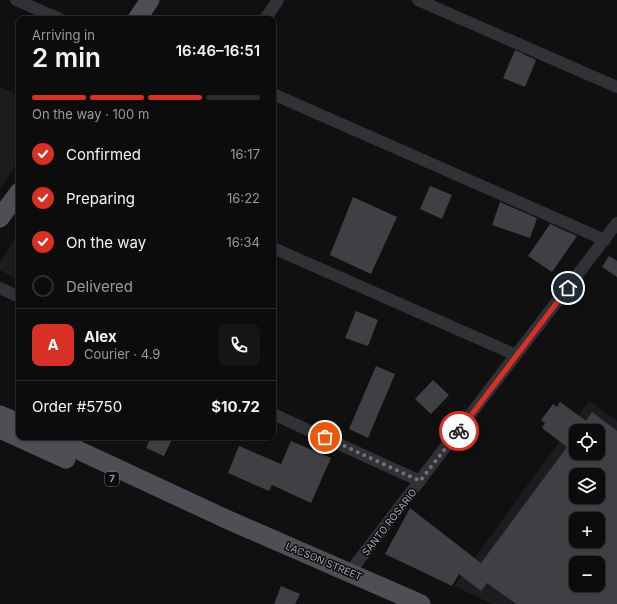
<!DOCTYPE html>
<meta charset="utf-8">
<style>
:root{--surface:#0c0c0d;--page:#151516;--text:#f1f3f6;--muted:#9a9b9d;--line:#2c2c2e;--accent:#d93025}
body{margin:0;font-family:Inter,sans-serif;background:var(--page);color:var(--text);height:100vh;display:flex;flex-direction:column;font-size:15px;white-space:nowrap}
*{box-sizing:border-box;margin:0}
p{font-size:13px;color:var(--muted)}
.icon{flex:none;width:22px;height:22px;fill:none;stroke:currentColor;stroke-width:2;stroke-linecap:round;stroke-linejoin:round}
.map{position:relative;flex:1;overflow:hidden}
.drawer{position:absolute;left:16px;top:16px;width:260px;height:424px;display:flex;flex-direction:column;background:var(--surface);border-radius:8px;box-shadow:0 1px 3px #0004,0 0 0 1px var(--line)}
.drawer>*{flex:none}
.tools{position:absolute;left:569px;top:424px;display:grid;gap:8px}
.tools a{display:grid;place-items:center;width:36px;height:36px;border-radius:8px;background:var(--surface);box-shadow:0 1px 3px #0004,0 0 0 1px var(--line);font-size:20px}
.pin{position:absolute;display:grid;place-items:center;width:34px;height:34px;color:#fff;margin:-17px;border:2px solid #fff;border-radius:50%;box-shadow:0 1px 4px #0007}
.courier{position:absolute;display:grid;place-items:center;width:40px;height:40px;margin:-20px;border:3px solid #d93025;border-radius:50%;background:#fff;color:#222;box-shadow:0 1px 5px #0007}
.head em{font-style:normal;font-weight:600}
.head div{display:flex;flex-direction:column-reverse}
.head{display:flex;align-items:center;justify-content:space-between;height:68px;padding:0 16px}
h1{font-size:26px;font-weight:600;line-height:30px}
.bar{display:grid;grid-template-columns:repeat(4,1fr);gap:6px 4px;align-content:center;height:48px;padding:0 16px}
.bar i{height:5px;border-radius:3px;background:var(--line)}
.bar .on{background:var(--accent)}
.bar p{grid-column:span 4}
.line{display:flex;align-items:center;gap:10px;padding:0 16px;border-top:1px solid var(--line)}
.line div{flex:1}
.round{display:grid;place-items:center;flex:none;width:42px;height:42px;border-radius:8px;background:var(--page)}
ol{padding:0 16px;list-style:none}
li{display:flex;align-items:center;gap:12px;height:44px}
li p{margin-inline-start:auto}
li .icon{padding:4px;border-radius:50%;background:var(--accent);color:#fff;stroke-width:4}
li:last-child{color:var(--muted)}
li i{width:22px;height:22px;border:2px solid var(--line);border-radius:50%}
.map>svg:first-child{display:block}
</style>
<div class="map">
<svg width="617" height="604" viewBox="0 0 617 604">
<rect width="100%" height="100%" fill="#101011"/>
<!-- built -->
<path fill="#1c1c1e" fill-rule="evenodd" d="M0,87L19,96V160L0,189Z
M19,234V281L0,270V262Z
M589,401L617,421V460L598,475H576V497H590L512,604H492L454,586ZM576,431H598V453H576Z"/>
<!-- building -->
<path fill="#3f4044" fill-rule="evenodd" d="M515,50L536,60L525,87L503,78Z
M430,186L452,195L442,219L420,209Z
M353,197L397,217L371,274L330,255Z
M500,202L537,218L530,238L492,225Z
M550,224L577,236L552,272L528,256Z
M609,256L617,261V277L602,267Z
M356,311L378,320L368,346L345,338Z
M376,366L395,374L368,438L349,429Z
M433,380L449,395L431,414L415,399Z
M560,402L586,421L592,412L617,431V604H516L487,583L481,591L459,574L452,586L385,554L410,508L481,563L567,447L542,428L545,423L541,420L553,404L557,407ZM576,431H598V453H576ZM576,475H598V497H576ZM576,519H598V541H576ZM576,563H598V585H576Z
M151,437H173L164,456L146,448Z
M291,441L331,458L311,503L272,485L269,491L228,473L239,446L281,464Z
M281,586L300,594L295,604H274Z"/>
<g fill="none" stroke-linecap="round" stroke-linejoin="round">
<!-- minor -->
<path stroke="#313236" stroke-width="12" d="M16,0L60,19
M418,0L617,87
M265,19L278,0
M273,94L605,240
M273,248L516,355
M0,288L19,297
M273,414L420,481
M349,573L617,223"/>
<!-- primary -->
<path stroke="#4d4f55" stroke-width="19" d="M137,19L150,0
M0,218L19,192
M0,415L19,423
M0,429L66,459
M50,437L226,519L421,604"/>
</g>
<g fill="none" stroke-linecap="round" stroke-linejoin="round">
<!-- done -->
<path stroke="#6f7279" stroke-width="4" stroke-dasharray="0 7.2" d="M325,437L420,481L459,431"/>
<!-- route -->
<path stroke="#d93025" stroke-width="5" d="M459,431L568,288"/>
</g>
<g text-anchor="middle" stroke-width="3" stroke-linejoin="round" paint-order="stroke">
<!-- shield labels -->
<rect fill="#0b0b0c" stroke="#757880" stroke-width="1" x="105" y="472" width="14" height="14" rx="3"/>
<g font-size="9" font-weight="bold" fill="#a2a7b1">
<text x="112" y="482">7</text>
</g>
<!-- street labels -->
<g font-size="10" fill="#a2a7b1" stroke="#0b0b0c">
<text transform="translate(389 522) rotate(-52)" y="4">SANTO ROSARIO</text>
<text transform="translate(324 561) rotate(23)" y="4">LACSON STREET</text>
</g>
</g>
</svg>
<div class="tools">
<a><svg class="icon" aria-label="locate" viewBox="0 0 24 24"><circle cx="12" cy="12" r="6"/><path d="M12 2v4M12 18v4M2 12h4M18 12h4"/></svg></a>
<a><svg class="icon" aria-label="layers" viewBox="0 0 24 24"><path d="M12 4l9 5-9 5-9-5zM3 14l9 5 9-5"/></svg></a>
<a>+</a>
<a>−</a>
</div>
<div class="pin" style="left:325px;top:437px;background:#ea580c"><svg class="icon" aria-label="bag" viewBox="0 0 24 24"><path d="M5 8h14l-1 12H6zM9 8a3 3 0 0 1 6 0"/></svg></div>
<div class="pin" style="left:568px;top:288px;background:#1f2937"><svg class="icon" aria-label="home" viewBox="0 0 24 24"><path d="M3 11l9-7 9 7M6 9v11h12V9"/></svg></div>
<div class="courier" style="left:459px;top:431px"><svg class="icon" aria-label="bike" viewBox="0 0 24 24"><circle cx="6" cy="16" r="4"/><circle cx="18" cy="16" r="4"/><path d="M6 16l4-8h5l3 8M10 8l3 8H6M13 5h3"/></svg></div>
<section class="drawer">
<div class="head"><div><h1>2 min</h1><p>Arriving in</p></div><em>16:46–16:51</em></div>
<div class="bar"><i class="on"></i><i class="on"></i><i class="on"></i><i></i><p>On the way · 100 m</p></div>
<ol>
<li><svg class="icon" aria-label="check" viewBox="0 0 24 24"><path d="M5 12l5 5 9-10"/></svg>Confirmed<p>16:17</p></li>
<li><svg class="icon" aria-label="check" viewBox="0 0 24 24"><path d="M5 12l5 5 9-10"/></svg>Preparing<p>16:22</p></li>
<li><svg class="icon" aria-label="check" viewBox="0 0 24 24"><path d="M5 12l5 5 9-10"/></svg>On the way<p>16:34</p></li>
<li><i></i>Delivered</li>
</ol>
<div class="line" style="height:72px"><b class="round" style="background:var(--accent);color:#fff">A</b><div><b>Alex</b><p>Courier · 4.9</p></div><a class="round"><svg class="icon" aria-label="phone" viewBox="0 0 24 24"><path d="M5 4h4l2 5-3 2q2 4 5 5l2-3 5 2v4C11 20 4 13 5 4z"/></svg></a></div>
<div class="line" style="height:52px"><div>Order #5750</div><b>$10.72</b></div>
</section>
</div>
